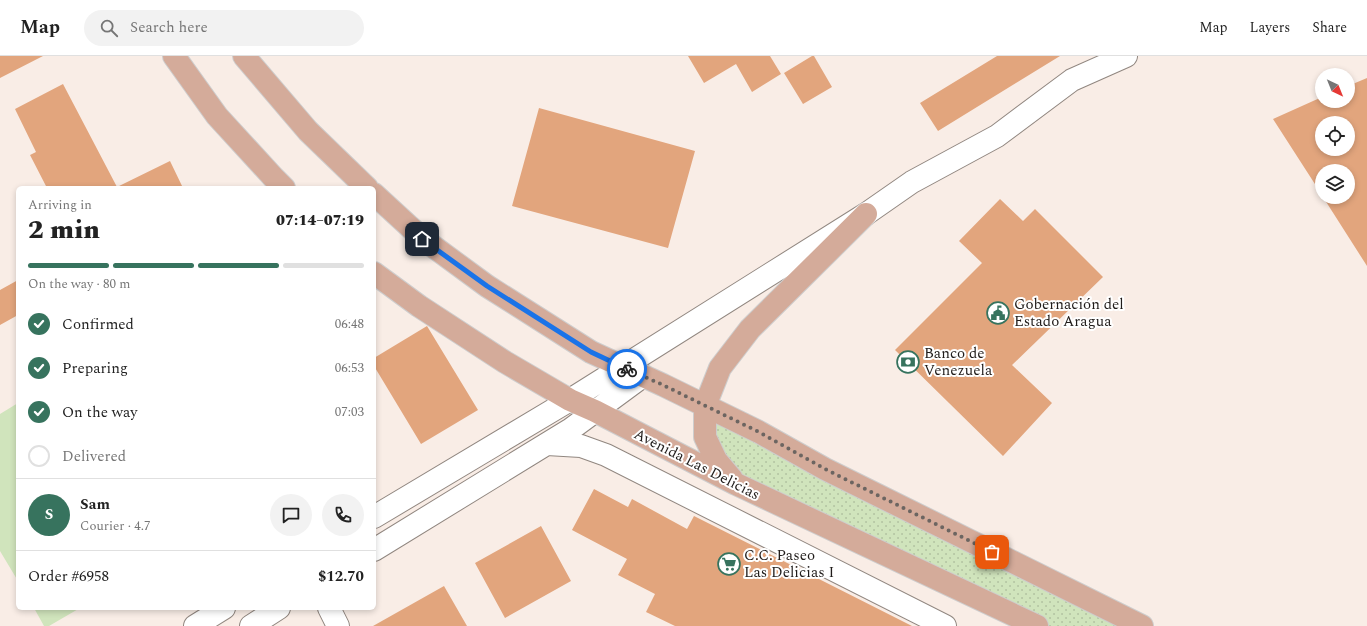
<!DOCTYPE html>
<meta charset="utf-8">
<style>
:root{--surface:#fff;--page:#f2f2f2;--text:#222;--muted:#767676;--line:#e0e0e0;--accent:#37735e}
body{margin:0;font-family:Spectral,serif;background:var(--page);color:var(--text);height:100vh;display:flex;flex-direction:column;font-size:15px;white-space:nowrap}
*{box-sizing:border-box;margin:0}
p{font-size:13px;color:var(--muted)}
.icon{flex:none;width:22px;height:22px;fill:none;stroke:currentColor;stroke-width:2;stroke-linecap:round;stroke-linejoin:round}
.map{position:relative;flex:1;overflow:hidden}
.side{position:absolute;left:16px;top:130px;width:360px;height:424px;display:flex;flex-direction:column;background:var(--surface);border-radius:6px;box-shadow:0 2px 6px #0003}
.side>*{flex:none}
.needle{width:26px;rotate:137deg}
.fabs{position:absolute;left:1315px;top:12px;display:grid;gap:8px}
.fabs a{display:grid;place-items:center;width:40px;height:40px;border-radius:50%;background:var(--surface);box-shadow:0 2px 6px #0003;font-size:20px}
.pin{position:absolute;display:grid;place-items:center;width:34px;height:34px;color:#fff;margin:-17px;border-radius:8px;box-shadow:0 2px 6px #0006}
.courier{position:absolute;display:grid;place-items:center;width:40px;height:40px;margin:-20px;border:3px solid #1a73e8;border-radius:50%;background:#fff;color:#222;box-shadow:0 1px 5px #0007}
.headline em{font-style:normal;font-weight:800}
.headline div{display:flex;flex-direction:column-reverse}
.headline{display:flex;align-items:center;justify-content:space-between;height:68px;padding:0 12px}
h1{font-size:26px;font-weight:800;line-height:30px}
.bar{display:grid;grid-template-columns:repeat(4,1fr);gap:6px 4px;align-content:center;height:48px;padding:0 12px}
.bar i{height:5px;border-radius:3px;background:var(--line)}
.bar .on{background:var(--accent)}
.bar p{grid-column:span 4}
.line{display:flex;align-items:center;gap:10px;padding:0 12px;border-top:1px solid var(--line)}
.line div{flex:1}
.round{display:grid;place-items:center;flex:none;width:42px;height:42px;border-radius:21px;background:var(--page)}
ol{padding:0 12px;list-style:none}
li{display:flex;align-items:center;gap:12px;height:44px}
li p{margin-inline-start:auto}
li .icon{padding:4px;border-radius:50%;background:var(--accent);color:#fff;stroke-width:4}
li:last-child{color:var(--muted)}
li i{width:22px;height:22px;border:2px solid var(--line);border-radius:50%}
header{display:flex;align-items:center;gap:24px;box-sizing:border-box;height:56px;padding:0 20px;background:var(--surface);border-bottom:1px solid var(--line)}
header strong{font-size:19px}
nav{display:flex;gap:22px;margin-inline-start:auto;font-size:14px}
.search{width:280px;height:36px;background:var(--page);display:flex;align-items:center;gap:10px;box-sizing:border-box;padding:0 14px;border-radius:22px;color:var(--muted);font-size:15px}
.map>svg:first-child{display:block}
</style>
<header>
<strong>Map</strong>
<div class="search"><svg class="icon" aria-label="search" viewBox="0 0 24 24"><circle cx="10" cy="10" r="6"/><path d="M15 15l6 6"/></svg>Search here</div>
<nav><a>Map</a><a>Layers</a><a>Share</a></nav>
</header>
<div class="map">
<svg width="1367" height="570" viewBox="0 0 1367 570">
<defs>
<pattern id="park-dots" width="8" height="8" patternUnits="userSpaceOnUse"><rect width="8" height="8" fill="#d0e4bc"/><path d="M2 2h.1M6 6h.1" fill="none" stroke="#b2c3a1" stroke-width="1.8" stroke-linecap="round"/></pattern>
</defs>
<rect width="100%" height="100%" fill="#f9ede6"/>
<!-- grass -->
<path fill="#d0e4bc" d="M18,347V525L0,495V358Z
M34,552H80L49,570H44Z"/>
<!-- park -->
<path fill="url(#park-dots)" d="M705,350L1142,570H1037L736,428L716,404Z"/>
<!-- building -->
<path fill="#e2a57d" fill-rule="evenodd" d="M0,0H43L0,22Z
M688,0H770L781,18L752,36L736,8L704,27Z
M812,0H814L832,31L803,48L784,17Z
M997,0H1060L938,75L920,47Z
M1367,22V210L1323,141H1348V115H1322V139L1273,63L1322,41V45H1348V30ZM1322,67H1348V93H1322Z
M63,28L117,131L170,105L183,132H47L30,99L36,96L15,53Z
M539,52L695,95L668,192L512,150Z
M1000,143L1023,165L1035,153L1103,221L1012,309L1052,347L1003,400L895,294L982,207L959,185Z
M18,224V259L0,269V234Z
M427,270L478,354L421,388L374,310V302Z
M594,433L628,451L632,443L687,473L694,460L912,570H675L646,556L655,538L618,519L627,503L572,474Z
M541,470L571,525L505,562L475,507Z
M444,530L467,570H373Z"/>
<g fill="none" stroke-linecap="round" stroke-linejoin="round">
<!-- minor casing -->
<g stroke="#918780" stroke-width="24">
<path id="minor" d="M547,388L581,390L606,399L945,570
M374,461L570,344L866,158L912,126L997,80L1072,24L1126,0
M374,494L571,373L643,320
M329,552L338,570
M195,570L224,552
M251,570L279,552"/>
</g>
<!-- primary casing -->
<g stroke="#cecdcd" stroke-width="24">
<path id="primary" d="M174,0L217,60L273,121L284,132
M244,0L308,75L367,132
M374,138L423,183L487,230L591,296L663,329L759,376L825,413L1142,570
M374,217L419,250L505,306L570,344L595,355L736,428L1037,570
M732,423L716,404L705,381V350L720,312L750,273L866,158"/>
</g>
<!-- minor -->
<use href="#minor" stroke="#fff" stroke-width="22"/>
<!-- primary -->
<use href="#primary" stroke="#d4ab9a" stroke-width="22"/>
</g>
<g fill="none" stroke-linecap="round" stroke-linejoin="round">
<!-- done -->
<path stroke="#6c6561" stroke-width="4" stroke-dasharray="0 7.2" d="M627,313L663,329L759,376L825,413L992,496"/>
<!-- route -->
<path stroke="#1a73e8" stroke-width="5" d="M422,183L487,230L591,296L627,313"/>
</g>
<!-- icons -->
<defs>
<g id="civic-ring" transform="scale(1.15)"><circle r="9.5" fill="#fff" stroke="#37735e" stroke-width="1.5"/><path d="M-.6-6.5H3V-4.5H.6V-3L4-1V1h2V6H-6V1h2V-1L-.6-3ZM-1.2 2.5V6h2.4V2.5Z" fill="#37735e"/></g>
<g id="bank-ring" transform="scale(1.15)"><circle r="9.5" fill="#fff" stroke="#37735e" stroke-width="1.5"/><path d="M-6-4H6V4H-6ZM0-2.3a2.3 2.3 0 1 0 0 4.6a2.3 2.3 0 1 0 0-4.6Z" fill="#37735e"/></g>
<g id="supermarket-ring" transform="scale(1.15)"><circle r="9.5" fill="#fff" stroke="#37735e" stroke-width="1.5"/><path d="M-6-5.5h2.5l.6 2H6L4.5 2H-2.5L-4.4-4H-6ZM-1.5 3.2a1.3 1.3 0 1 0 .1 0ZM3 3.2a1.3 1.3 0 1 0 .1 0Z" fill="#37735e"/></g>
</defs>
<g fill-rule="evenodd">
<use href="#civic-ring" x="998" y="257"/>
<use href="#bank-ring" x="908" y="306"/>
<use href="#supermarket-ring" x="729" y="508"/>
</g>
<g text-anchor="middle" stroke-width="4" stroke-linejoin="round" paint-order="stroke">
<!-- poi labels -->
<g font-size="15" fill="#201c1a" stroke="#fff" text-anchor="start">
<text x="1014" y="253">Gobernación del<tspan x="1014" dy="17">Estado Aragua</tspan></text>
<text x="924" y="302">Banco de<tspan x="924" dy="17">Venezuela</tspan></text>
<text x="744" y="504">C.C. Paseo<tspan x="744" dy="17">Las Delicias I</tspan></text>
</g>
<!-- street labels -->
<g font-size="15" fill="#201c1a" stroke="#fff">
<text transform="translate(697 408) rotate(27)" y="5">Avenida Las Delicias</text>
</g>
</g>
</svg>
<div class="fabs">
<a><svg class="needle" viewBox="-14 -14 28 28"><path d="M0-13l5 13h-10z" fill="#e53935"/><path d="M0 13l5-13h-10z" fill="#767676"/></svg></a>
<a><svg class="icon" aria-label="locate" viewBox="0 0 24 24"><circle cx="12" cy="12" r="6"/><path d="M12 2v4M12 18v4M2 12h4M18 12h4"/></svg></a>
<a><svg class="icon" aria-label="layers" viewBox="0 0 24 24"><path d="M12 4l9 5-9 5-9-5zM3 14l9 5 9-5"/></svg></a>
</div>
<div class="pin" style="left:992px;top:496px;background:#ea580c"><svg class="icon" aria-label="bag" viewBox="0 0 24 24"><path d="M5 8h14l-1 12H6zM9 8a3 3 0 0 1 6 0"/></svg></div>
<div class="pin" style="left:422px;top:183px;background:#1f2937"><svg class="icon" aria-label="home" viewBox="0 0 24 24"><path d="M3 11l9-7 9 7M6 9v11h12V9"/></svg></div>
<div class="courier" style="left:627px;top:313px"><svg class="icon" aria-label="bike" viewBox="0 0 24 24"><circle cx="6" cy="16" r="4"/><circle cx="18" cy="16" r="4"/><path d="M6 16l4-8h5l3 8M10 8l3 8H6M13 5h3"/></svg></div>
<section class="side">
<div class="headline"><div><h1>2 min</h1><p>Arriving in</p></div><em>07:14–07:19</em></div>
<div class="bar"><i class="on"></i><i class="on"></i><i class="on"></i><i></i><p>On the way · 80 m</p></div>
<ol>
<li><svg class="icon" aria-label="check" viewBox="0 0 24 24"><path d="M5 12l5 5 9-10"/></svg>Confirmed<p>06:48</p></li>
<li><svg class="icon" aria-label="check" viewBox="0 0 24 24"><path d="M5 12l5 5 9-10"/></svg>Preparing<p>06:53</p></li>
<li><svg class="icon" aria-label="check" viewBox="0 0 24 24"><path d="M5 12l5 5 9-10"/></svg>On the way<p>07:03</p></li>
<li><i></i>Delivered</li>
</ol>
<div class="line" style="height:72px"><b class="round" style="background:var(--accent);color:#fff">S</b><div><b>Sam</b><p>Courier · 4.7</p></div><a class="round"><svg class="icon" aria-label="chat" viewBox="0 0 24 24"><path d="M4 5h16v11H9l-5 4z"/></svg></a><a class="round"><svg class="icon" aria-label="phone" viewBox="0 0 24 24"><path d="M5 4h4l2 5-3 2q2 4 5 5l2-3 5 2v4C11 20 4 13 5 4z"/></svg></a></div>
<div class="line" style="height:52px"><div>Order #6958</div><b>$12.70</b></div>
</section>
</div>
